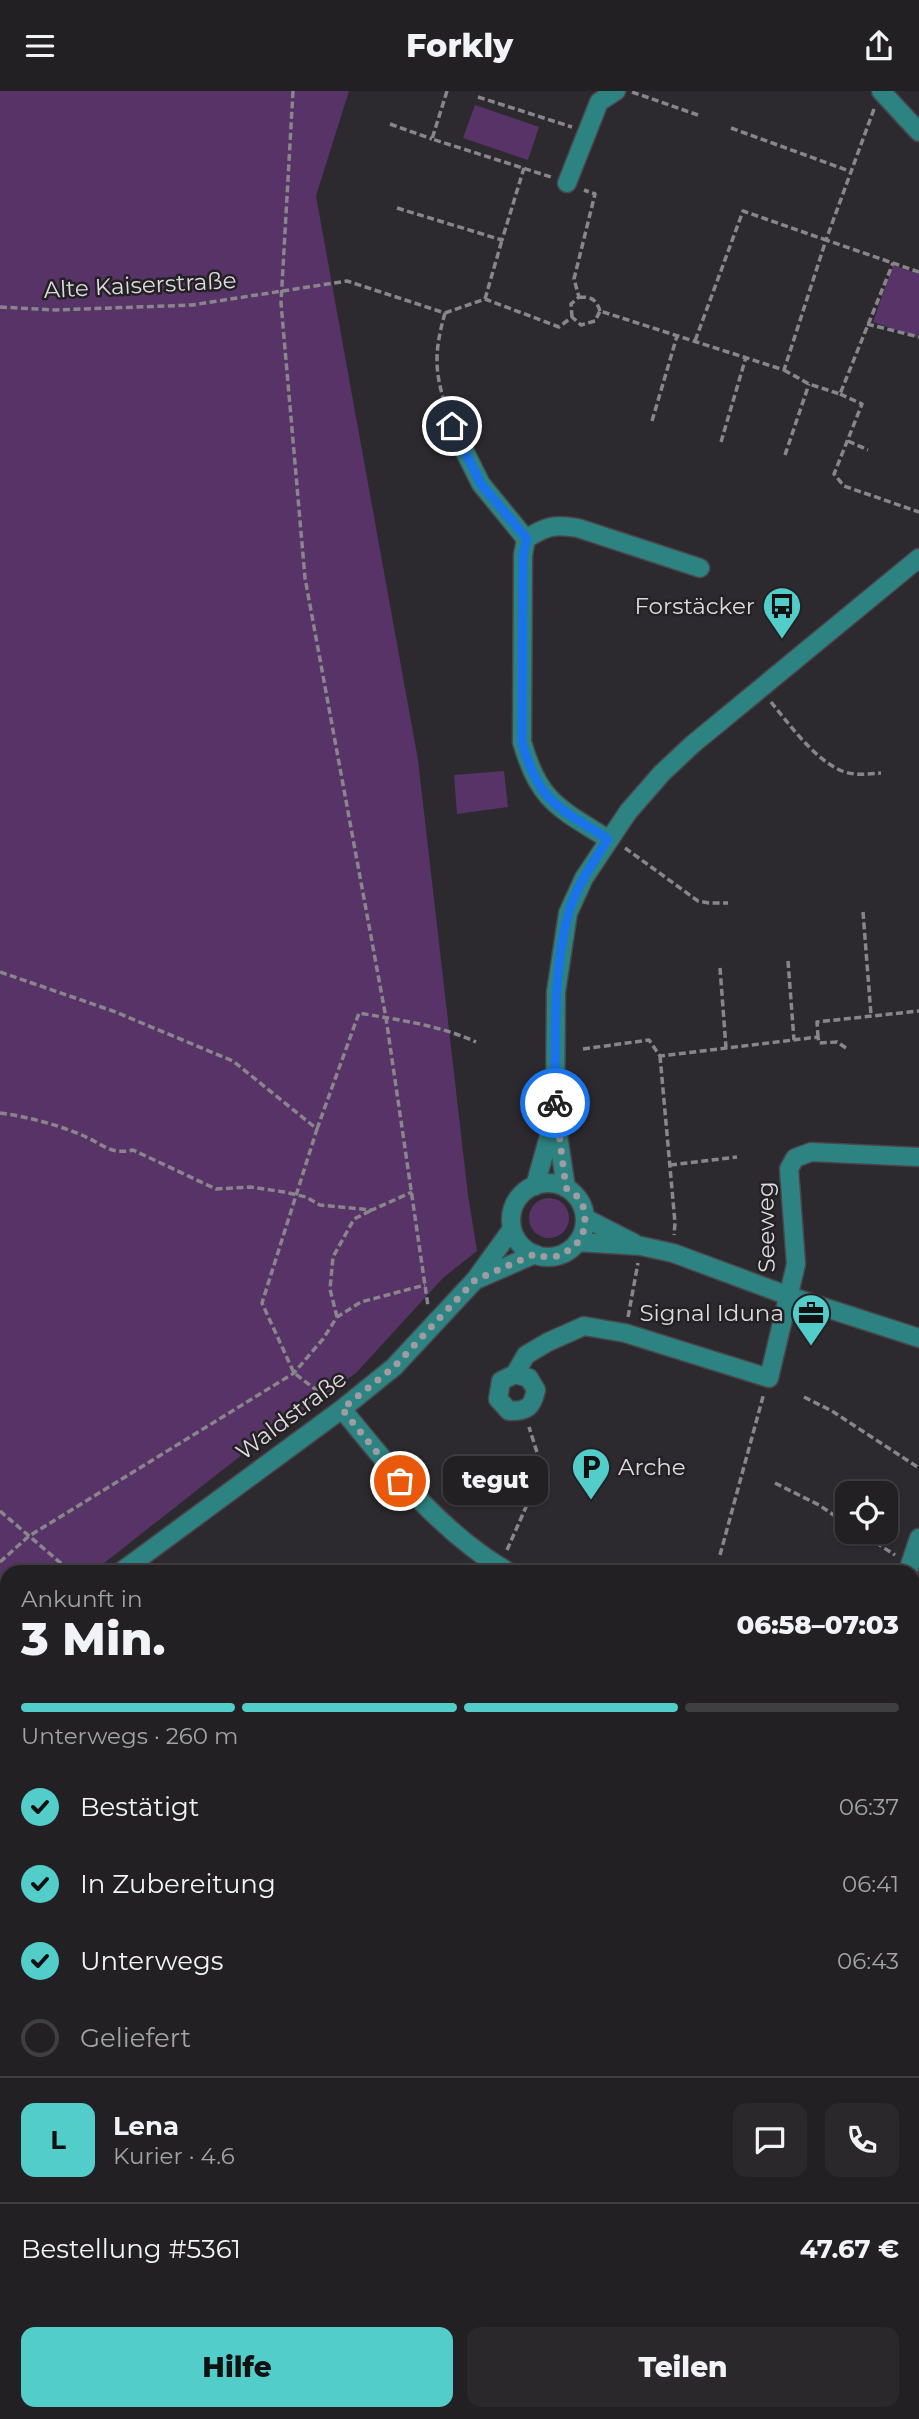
<!DOCTYPE html>
<html lang="de">
<meta charset="utf-8">
<style>
:root{--surface:#222023;--page:#2a282b;--text:#f1f3f6;--muted:#a2a3a6;--line:#3f3e41;--accent:#53cdca}
body{margin:0;font-family:Montserrat,sans-serif;background:var(--page);color:var(--text);height:100vh;display:flex;flex-direction:column;font-size:26px;white-space:nowrap}
*{box-sizing:border-box;margin:0}
p{font-size:23px;color:var(--muted)}
.icon{flex:none;width:38px;height:38px;fill:none;stroke:currentColor;stroke-width:2;stroke-linecap:round;stroke-linejoin:round}
.map{position:relative;flex:1;overflow:hidden}
.panel{position:absolute;left:0px;top:1474px;width:920px;height:856px;display:flex;flex-direction:column;background:var(--surface);border-radius:21px 21px 0 0;box-shadow:0 2px 5px #0004,0 0 0 2px var(--line)}
.panel>*{flex:none}
.controls{position:absolute;left:835px;top:1390px;display:grid;gap:14px}
.controls a{display:grid;place-items:center;width:63px;height:63px;border-radius:14px;background:var(--surface);box-shadow:0 2px 5px #0004,0 0 0 2px var(--line);font-size:35px}
.pin{position:absolute;display:grid;place-items:center;width:60px;height:60px;color:#fff;margin:-30px;border:4px solid #fff;border-radius:50%;box-shadow:0 2px 7px #0007}
.courier{position:absolute;display:grid;place-items:center;width:70px;height:70px;margin:-35px;border:5px solid #1a73e8;border-radius:50%;background:#fff;color:#222;box-shadow:0 2px 9px #0007}
.bubble{position:absolute;height:49px;border-radius:14px;background:var(--surface);box-shadow:0 2px 5px #0004,0 0 0 2px var(--line);font-size:23px;font-weight:800;line-height:49px;text-align:center}
.overview em{font-style:normal;font-weight:800}
.overview div{display:flex;flex-direction:column-reverse}
.overview{display:flex;align-items:center;justify-content:space-between;height:119px;padding:0 21px}
h1{font-size:46px;font-weight:800;line-height:52px}
.bar{display:grid;grid-template-columns:repeat(4,1fr);gap:10px 7px;align-content:center;height:84px;padding:0 21px}
.bar i{height:9px;border-radius:5px;background:var(--line)}
.bar .on{background:var(--accent)}
.bar p{grid-column:span 4}
.line{display:flex;align-items:center;gap:18px;padding:0 21px;border-top:2px solid var(--line)}
.line div{flex:1}
.round{display:grid;place-items:center;flex:none;width:74px;height:74px;border-radius:14px;background:var(--page)}
ol{padding:0 21px;list-style:none}
li{display:flex;align-items:center;gap:21px;height:77px}
li p{margin-inline-start:auto}
li .icon{padding:7px;border-radius:50%;background:var(--accent);color:#111;stroke-width:4}
li:last-child{color:var(--muted)}
li i{width:38px;height:38px;border:4px solid var(--line);border-radius:50%}
.primary-button{display:flex;gap:14px;margin-top:auto;padding:14px 21px}
.primary-button a{flex:1;height:80px;border-radius:14px;background:var(--accent);color:#111;font-size:28px;font-weight:800;line-height:80px;text-align:center}
.primary-button a+a{background:var(--page);color:var(--text)}
header{display:flex;justify-content:space-between;align-items:center;height:91px;padding:0 21px;background:var(--surface);font-size:32px;font-weight:800}
.map>svg:first-child{display:block}
</style>
<header><svg class="icon" aria-label="menu" viewBox="0 0 24 24"><path d="M4 6h16M4 12h16M4 18h16"/></svg>Forkly<svg class="icon" aria-label="share" viewBox="0 0 24 24"><path d="M12 15V3M7 8l5-5 5 5M5 13v7h14v-7"/></svg></header>
<div class="map">
<svg width="919" height="2328" viewBox="0 0 919 2328">
<rect width="100%" height="100%" fill="#2d2a2f"/>
<!-- green -->
<path fill="#573368" d="M0,0H349L316,105L418,669L468,1104L477,1160L443,1187L356,1282L248,1359L94,1480H7V1546L0,1551Z
M475,14L539,36L528,69L463,47Z
M893,174L919,183V240L917,246L873,231Z
M504,680L508,716L457,723L454,684Z
M529 1127a20 20 0 1 1 40 0a20 20 0 1 1-40 0Z"/>
<g fill="none" stroke-linecap="round" stroke-linejoin="round">
<!-- minor casing -->
<g stroke="#49464b" stroke-width="21">
<path id="minor" d="M881,0L919,41
M567,92L599,11L616,0
M452,335L481,393L526,448
M608,748C559,717 539,711 522,651L523,464L526,448C546,435 555,433 578,437L700,477
M511 1129a37 37 0 1 1 74 0a37 37 0 1 1-74 0Z
M535,1095L553,1031
M566,1097L555,1024L556,901L568,822L584,787L628,721L662,682L693,653L919,467
M585,1127L634,1152
M578,1151L641,1155L673,1162L789,1205L919,1247
M478,1188L535,1163
M515,1283L529,1287L536,1299C532,1317 527,1320 509,1320L498,1308L501,1290L515,1283L526,1264L548,1251L584,1235L625,1242L769,1287L796,1173L789,1078L795,1067L811,1061L919,1066
M342,1318C390,1377 440,1441 507,1480
M122,1480L342,1318L394,1276L475,1189L512,1138
M908,1480L919,1447
M0,1570L7,1565
M914,1678L919,1681
M914,1802L919,1804
M914,1870L919,1877
M914,2002L919,2001
M0,2206L7,2212
M158,2322L166,2328
M534,2328L542,2322"/>
</g>
<!-- major casing -->
<g stroke="#49464b" stroke-width="21">
<path id="major" d="M0,2268L7,2273
M0,2300L7,2305
M29,2322L36,2328
M72,2322L79,2328"/>
</g>
<!-- path -->
<path stroke="#88868a" stroke-width="3.5" stroke-dasharray="7 3.5" stroke-linecap="butt" d="M293,0L281,212L305,487L386,927L428,1215
M447,0L432,48L551,86
M632,1L698,24
M478,6L572,36
M874,18L826,149L919,181
M390,33L432,48
M731,37L852,81
M397,117L502,149L524,77
M579,206C592,206 596,208 600,220
M485,208L502,149
M0,216L55,219L192,214L347,190L445,222
M445,222L485,208L559,236L572,226L581,234L595,230L600,220L784,279L826,149L743,120L695,250
M445,222C434,261 434,281 447,319
M572,226L571,213L579,206L574,188L595,103L584,99
M867,233L919,246
M784,279L809,293L840,303L893,172
M840,303L862,313L834,383L844,395L919,421
M652,330L677,245
M848,350L868,359
M721,351L746,266
M785,364L809,293
M771,611C789,633 815,669 842,680C855,685 868,683 881,682
M625,757L698,810L709,812H728
M863,821L871,924
M788,870L794,949
M720,877L726,957
M0,881L113,920L233,970L317,1038L262,1212L294,1282L328,1308
M818,946L817,931L919,920
M583,958L649,949L660,965L818,946L819,952L837,951L846,957
M660,965L675,1132L674,1144
M0,1022C29,1026 60,1034 86,1046C104,1054 111,1064 133,1059L216,1098L250,1096L284,1101L306,1106L320,1114L372,1119L412,1101
M317,1038L359,922C399,929 439,934 476,951
M670,1074L737,1066
M337,1226L330,1198L333,1166L354,1128L372,1119
M628,1226L638,1172
M804,1306L832,1320L919,1377
M775,1392L819,1414L847,1433
M0,1420L70,1480
M858,1440L895,1464
M507,1459L537,1391L540,1371L529,1336
M720,1464L764,1302
M0,1471L29,1445L294,1282L323,1248L337,1226L361,1211L425,1194
M914,1548L919,1551
M0,1802L7,1801"/>
<!-- minor -->
<use href="#minor" stroke="#2d8381" stroke-width="18"/>
<!-- major -->
<use href="#major" stroke="#41d5d1" stroke-width="18"/>
</g>
<g fill="none" stroke-linecap="round" stroke-linejoin="round">
<!-- done -->
<path stroke="#9f9da1" stroke-width="7" stroke-dasharray="0 12.6" d="M400,1390L342,1318L394,1276L475,1189L535,1163L546,1166L558,1165L569,1159L578,1151L584,1139L585,1127L583,1115L576,1104L566,1097L555,1012"/>
<!-- route -->
<path stroke="#1a73e8" stroke-width="9" d="M452,335L481,393L527,448L523,464L522,651C538,711 559,717 608,748C593,772 575,797 568,824C552,885 556,949 555,1012"/>
</g>
<!-- icons -->
<defs>
<g id="bus-pin" transform="scale(2.0125)"><path d="M0 17L-7.5 6A9.5 9.5 0 1 1 7.5 6Z" fill="#53cdca" stroke="#242125"/><path d="M-5-6H5V4H4V6H2V4H-2V6H-4V4H-5ZM-3.5-4V0h7V-4ZM-3.5 1.2v1.5H-2V1.2ZM2 1.2v1.5H3.5V1.2Z" fill="#111"/></g>
<g id="office-pin" transform="scale(2.0125)"><path d="M0 17L-7.5 6A9.5 9.5 0 1 1 7.5 6Z" fill="#53cdca" stroke="#242125"/><path d="M-6-3h4V-5.5h4V-3h4V5H-6ZM-1-4.5V-3h2v-1.5ZM-6 0V1H6V0Z" fill="#111"/></g>
<g id="parking-pin" transform="scale(2.0125)"><path d="M0 17L-7.5 6A9.5 9.5 0 1 1 7.5 6Z" fill="#53cdca" stroke="#242125"/><path d="M-3.5-5.5H1a3.5 3.5 0 0 1 0 7H-1V5.5H-3.5ZM-1-3.4V-.6H.8a1.4 1.4 0 0 0 0-2.8Z" fill="#111"/></g>
</defs>
<g fill-rule="evenodd">
<use href="#bus-pin" x="782" y="515"/>
<use href="#office-pin" x="811" y="1222"/>
<use href="#parking-pin" x="591" y="1376"/>
</g>
<g text-anchor="middle" stroke-width="5" stroke-linejoin="round" paint-order="stroke">
<!-- street labels -->
<g font-size="23" fill="#dddbde" stroke="#242125">
<text transform="translate(140 194) rotate(-3)" y="8">Alte Kaiserstraße</text>
<text transform="translate(766 1136) rotate(-91)" y="8">Seeweg</text>
<text transform="translate(291 1324) rotate(-37)" y="8">Waldstraße</text>
</g>
<!-- poi labels -->
<g font-size="23" fill="#dddbde" stroke="#242125" text-anchor="end">
<text x="755" y="523">Forstäcker</text>
<text x="784" y="1230">Signal Iduna</text>
<text x="618" y="1384" text-anchor="start">Arche</text>
</g>
</g>
</svg>
<div class="controls">
<a><svg class="icon" aria-label="locate" viewBox="0 0 24 24"><circle cx="12" cy="12" r="6"/><path d="M12 2v4M12 18v4M2 12h4M18 12h4"/></svg></a>
</div>
<div class="pin" style="left:400px;top:1390px;background:#ea580c"><svg class="icon" aria-label="bag" viewBox="0 0 24 24"><path d="M5 8h14l-1 12H6zM9 8a3 3 0 0 1 6 0"/></svg></div>
<div class="pin" style="left:452px;top:335px;background:#1f2937"><svg class="icon" aria-label="home" viewBox="0 0 24 24"><path d="M3 11l9-7 9 7M6 9v11h12V9"/></svg></div>
<div class="courier" style="left:555px;top:1012px"><svg class="icon" aria-label="bike" viewBox="0 0 24 24"><circle cx="6" cy="16" r="4"/><circle cx="18" cy="16" r="4"/><path d="M6 16l4-8h5l3 8M10 8l3 8H6M13 5h3"/></svg></div>
<div class="bubble" style="left:443px;top:1365px;width:105px">tegut</div>
<section class="panel">
<div class="overview"><div><h1>3 Min.</h1><p>Ankunft in</p></div><em>06:58–07:03</em></div>
<div class="bar"><i class="on"></i><i class="on"></i><i class="on"></i><i></i><p>Unterwegs · 260 m</p></div>
<ol>
<li><svg class="icon" aria-label="check" viewBox="0 0 24 24"><path d="M5 12l5 5 9-10"/></svg>Bestätigt<p>06:37</p></li>
<li><svg class="icon" aria-label="check" viewBox="0 0 24 24"><path d="M5 12l5 5 9-10"/></svg>In Zubereitung<p>06:41</p></li>
<li><svg class="icon" aria-label="check" viewBox="0 0 24 24"><path d="M5 12l5 5 9-10"/></svg>Unterwegs<p>06:43</p></li>
<li><i></i>Geliefert</li>
</ol>
<div class="line" style="height:126px"><b class="round" style="background:var(--accent);color:#111">L</b><div><b>Lena</b><p>Kurier · 4.6</p></div><a class="round"><svg class="icon" aria-label="chat" viewBox="0 0 24 24"><path d="M4 5h16v11H9l-5 4z"/></svg></a><a class="round"><svg class="icon" aria-label="phone" viewBox="0 0 24 24"><path d="M5 4h4l2 5-3 2q2 4 5 5l2-3 5 2v4C11 20 4 13 5 4z"/></svg></a></div>
<div class="line" style="height:91px"><div>Bestellung #5361</div><b>47.67 €</b></div>
<div class="primary-button"><a>Hilfe</a><a>Teilen</a></div>
</section>
</div>
